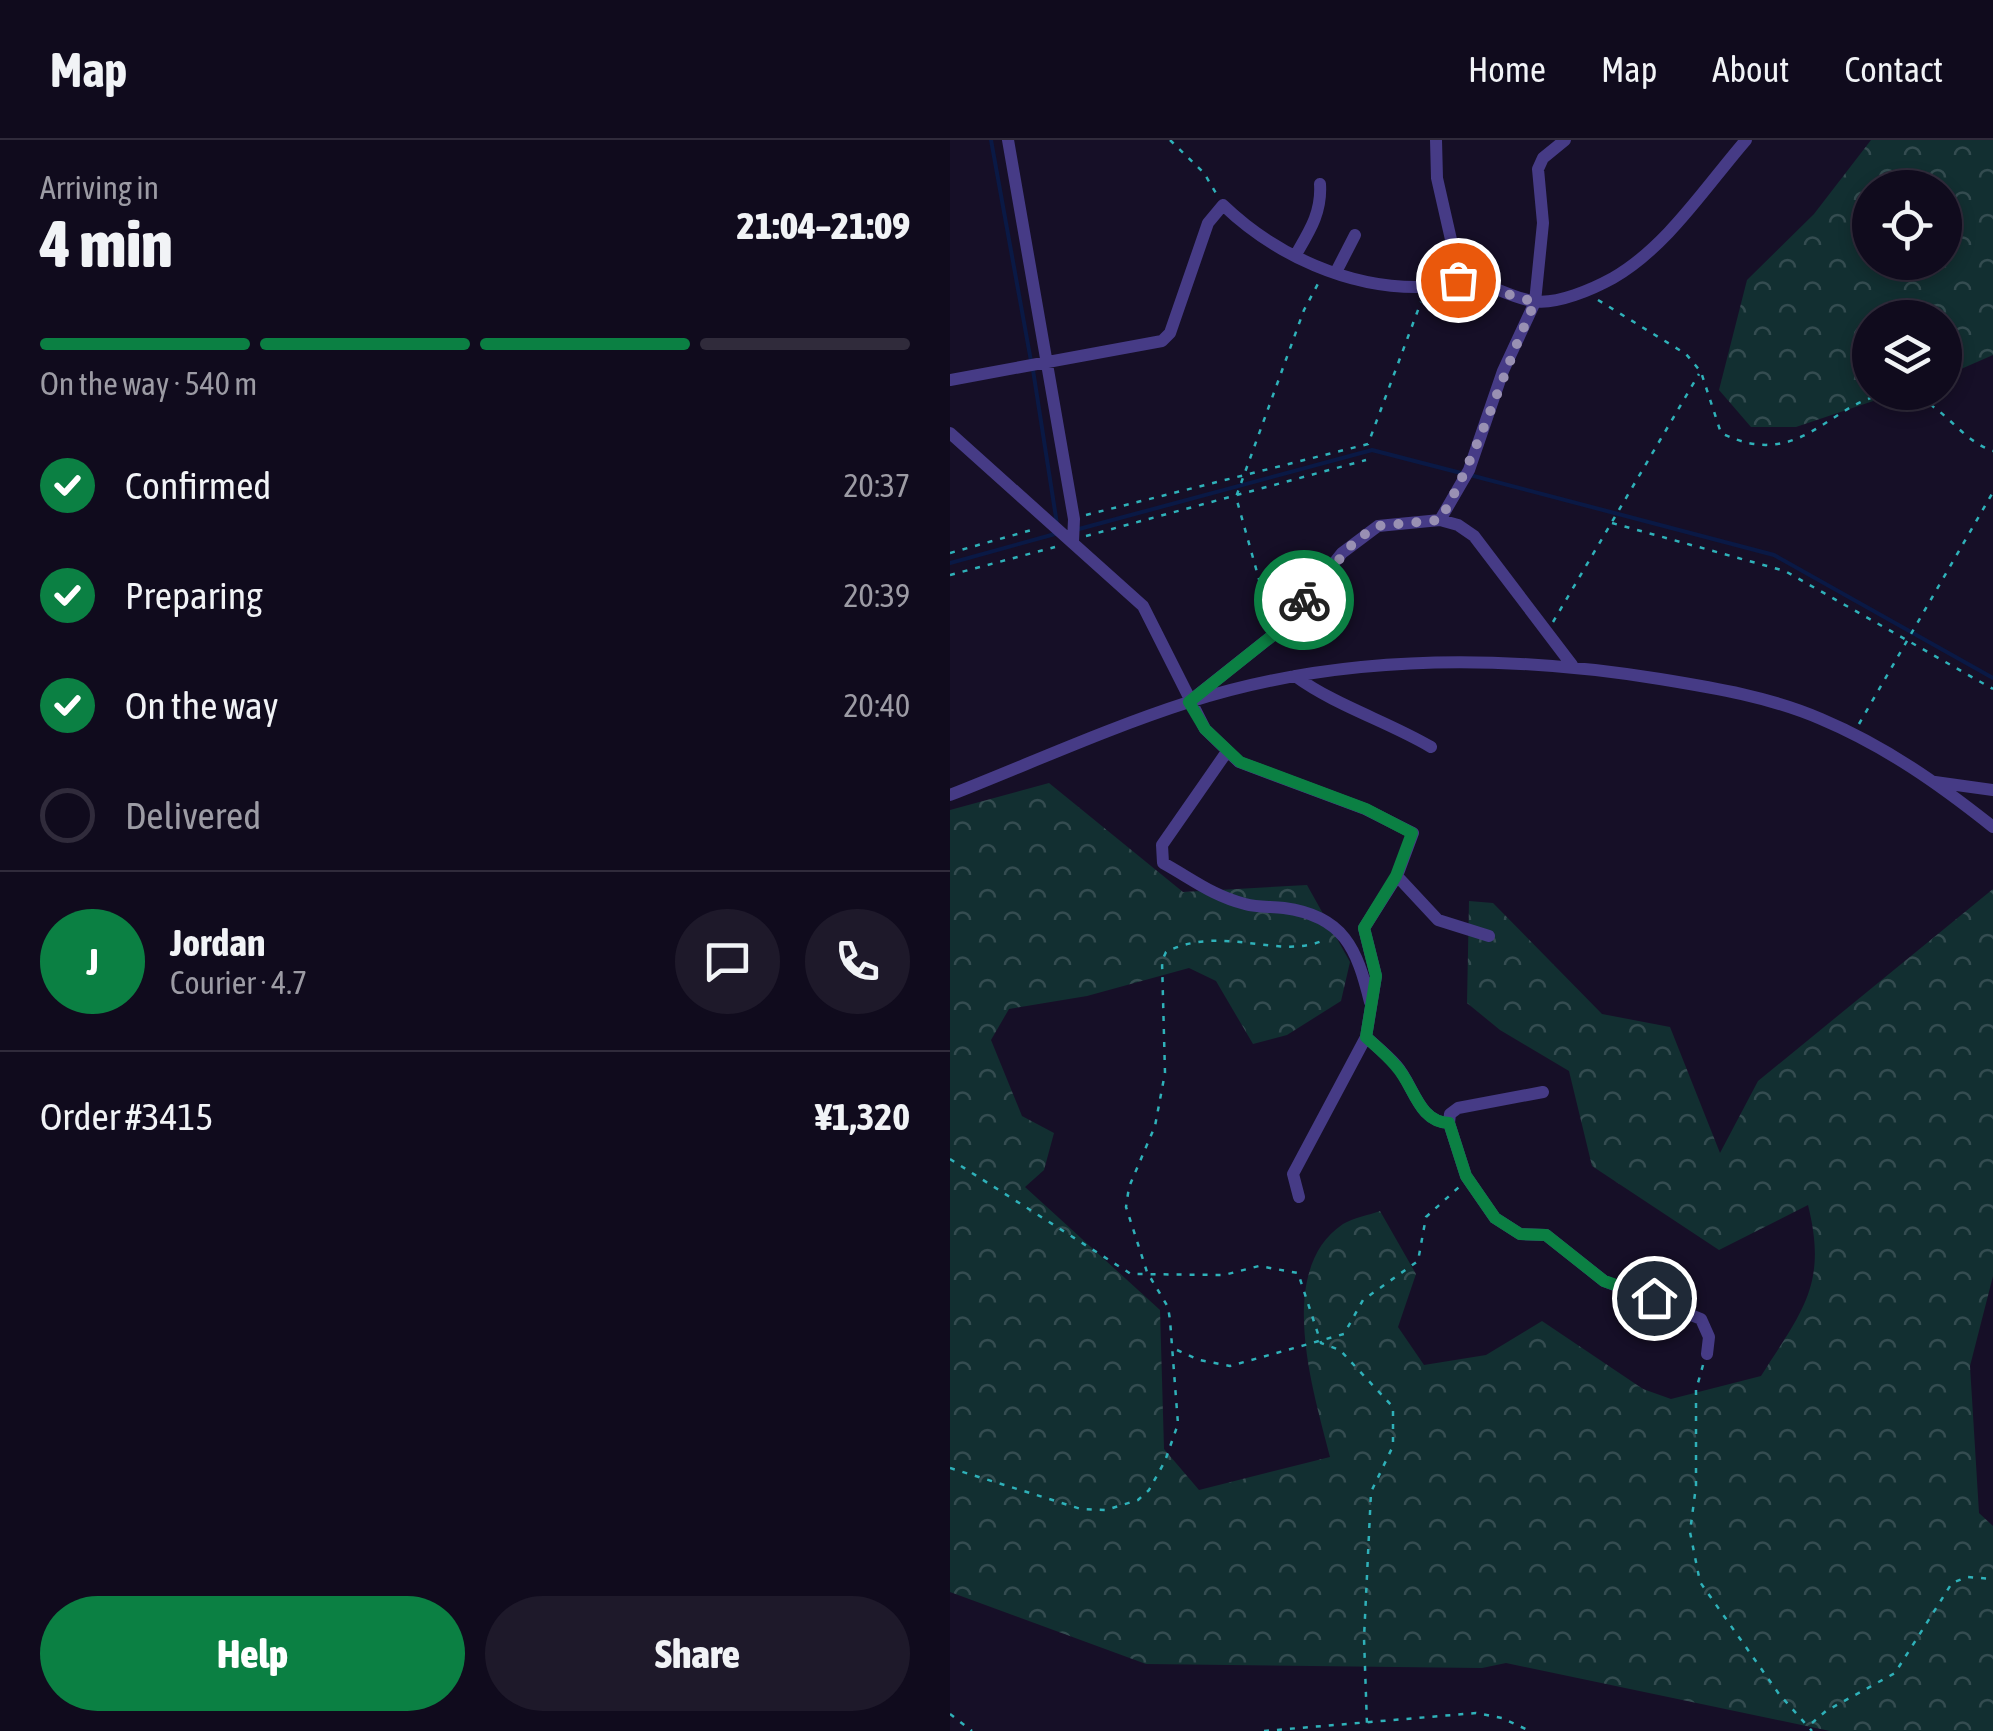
<!DOCTYPE html>
<meta charset="utf-8">
<style>
:root{--surface:#100b1d;--page:#1e192a;--text:#f1f3f6;--muted:#9c9ba4;--line:#302b3b;--accent:#0b8043}
body{margin:0;font-family:"Asap Condensed",sans-serif;background:var(--page);color:var(--text);height:100vh;display:flex;flex-direction:column;font-size:38px;white-space:nowrap}
*{box-sizing:border-box;margin:0}
p{font-size:32px;color:var(--muted)}
.icon{flex:none;width:55px;height:55px;fill:none;stroke:currentColor;stroke-width:2;stroke-linecap:round;stroke-linejoin:round}
.map{position:relative;flex:1;overflow:hidden}
.panel{display:flex;flex-direction:column;background:var(--surface);width:950px}
.panel>*{flex:none}
.tools{position:absolute;left:902px;top:30px;display:grid;gap:20px}
.tools a{display:grid;place-items:center;width:110px;height:110px;border-radius:50%;background:var(--surface);box-shadow:0 5px 15px #0003,0 0 0 2px var(--line);font-size:50px}
.pin{position:absolute;display:grid;place-items:center;width:85px;height:85px;color:#fff;margin:-42px;border:5px solid #fff;border-radius:50%;box-shadow:0 2px 10px #0007}
.courier{position:absolute;display:grid;place-items:center;width:100px;height:100px;margin:-50px;border:8px solid #0b8043;border-radius:50%;background:#fff;color:#222;box-shadow:0 2px 12px #0007}
.summary em{font-style:normal;font-weight:800}
.summary div{display:flex;flex-direction:column-reverse}
.summary{display:flex;align-items:center;justify-content:space-between;height:170px;padding:0 40px}
h1{font-size:65px;font-weight:800;line-height:75px}
.bar{display:grid;grid-template-columns:repeat(4,1fr);gap:15px 10px;align-content:center;height:120px;padding:0 40px}
.bar i{height:12px;border-radius:8px;background:var(--line)}
.bar .current{background:var(--accent)}
.bar p{grid-column:span 4}
.line{display:flex;align-items:center;gap:25px;padding:0 40px;border-top:2px solid var(--line)}
.line div{flex:1}
.round{display:grid;place-items:center;flex:none;width:105px;height:105px;border-radius:52px;background:var(--page)}
ol{padding:0 40px;list-style:none}
li{display:flex;align-items:center;gap:30px;height:110px}
li p{margin-inline-start:auto}
li .icon{padding:10px;border-radius:50%;background:var(--accent);color:#fff;stroke-width:4}
li:last-child{color:var(--muted)}
li i{width:55px;height:55px;border:5px solid var(--line);border-radius:50%}
.cta{display:flex;gap:20px;margin-top:auto;padding:20px 40px}
.cta a{flex:1;height:115px;border-radius:60px;background:var(--accent);color:#fff;font-size:40px;font-weight:800;line-height:115px;text-align:center}
.cta a+a{background:var(--page);color:var(--text)}
header{display:flex;align-items:center;gap:60px;box-sizing:border-box;height:140px;padding:0 50px;background:var(--surface);border-bottom:2px solid var(--line)}
header strong{font-size:48px}
nav{display:flex;gap:55px;margin-inline-start:auto;font-size:35px}
main{display:flex;flex:1;min-height:0}
.map>svg:first-child{display:block}
</style>
<header>
<strong>Map</strong>
<nav><a>Home</a><a>Map</a><a>About</a><a>Contact</a></nav>
</header>
<main>
<section class="panel">
<div class="summary"><div><h1>4 min</h1><p>Arriving in</p></div><em>21:04–21:09</em></div>
<div class="bar"><i class="current"></i><i class="current"></i><i class="current"></i><i></i><p>On the way · 540 m</p></div>
<ol>
<li><svg class="icon" aria-label="check" viewBox="0 0 24 24"><path d="M5 12l5 5 9-10"/></svg>Confirmed<p>20:37</p></li>
<li><svg class="icon" aria-label="check" viewBox="0 0 24 24"><path d="M5 12l5 5 9-10"/></svg>Preparing<p>20:39</p></li>
<li><svg class="icon" aria-label="check" viewBox="0 0 24 24"><path d="M5 12l5 5 9-10"/></svg>On the way<p>20:40</p></li>
<li><i></i>Delivered</li>
</ol>
<div class="line" style="height:180px"><b class="round" style="background:var(--accent);color:#fff">J</b><div><b>Jordan</b><p>Courier · 4.7</p></div><a class="round"><svg class="icon" aria-label="chat" viewBox="0 0 24 24"><path d="M4 5h16v11H9l-5 4z"/></svg></a><a class="round"><svg class="icon" aria-label="phone" viewBox="0 0 24 24"><path d="M5 4h4l2 5-3 2q2 4 5 5l2-3 5 2v4C11 20 4 13 5 4z"/></svg></a></div>
<div class="line" style="height:130px"><div>Order #3415</div><b>¥1,320</b></div>
<div class="cta"><a>Help</a><a>Share</a></div>
</section>
<div class="map">
<svg width="1043" height="1591" viewBox="0 0 1043 1591">
<defs>
<pattern id="forest-crowns" width="20" height="18" patternUnits="userSpaceOnUse" patternTransform="scale(2.5)"><rect width="20" height="18" fill="#122f31"/><path d="M2 6a3 3 0 1 1 6 0M12 15a3 3 0 1 1 6 0" fill="none" stroke="#344c50"/></pattern>
</defs>
<rect width="100%" height="100%" fill="#160f27"/>
<!-- forest -->
<path fill="url(#forest-crowns)" fill-rule="evenodd" d="M921,0H1043V215L995,236V178H920V252L947,253L846,287H801L769,250L797,140L864,74ZM920,48H995V122H920Z
M99,643L233,752L357,745L400,822L391,861L337,895L303,904L266,841L239,828L137,856L59,869L41,900L72,976L104,993L94,1030L75,1047L210,1170L214,1309L249,1350L380,1317C364,1253 324,1130 393,1084C403,1078 419,1075 430,1071L466,1134L448,1187L474,1225L536,1215L592,1181L693,1249L721,1259L811,1236C852,1171 878,1145 858,1065L769,1110L642,1026L619,931L550,890L517,863L519,761L543,763L652,874L720,887L770,1013L808,941L1043,749V1136L1020,1226L1029,1373L1043,1386V1591H880L556,1523L532,1528L196,1524L0,1452V670Z"/>
<g fill="none" stroke-linecap="round" stroke-linejoin="round">
<!-- stream -->
<path stroke="#0a1945" stroke-width="4" d="M41,0L81,221
M83,230L107,384
M520,335L824,415L1043,538
M129,389L422,310L511,333
M0,423L105,394"/>
<!-- path -->
<path stroke="#2fb1b9" stroke-width="2.5" stroke-dasharray="5 8" stroke-linecap="butt" d="M220,0L254,33L267,55
M648,160L736,214L751,232L771,293C857,336 885,248 952,254C991,258 1007,299 1043,311
M136,375L418,304L471,162
M662,383L835,431L1043,549
M136,396L416,320
M0,413L85,389
M0,435L105,407
M325,478L317,468L286,357L354,170L370,140
M603,482L749,234
M909,584L1043,352
M0,1019L181,1134L274,1135L309,1126L348,1133L371,1203L390,1210L443,1267V1306L421,1352L414,1498L417,1585
M227,1210L249,1220L280,1226L394,1194L413,1160L468,1121L476,1077L509,1047
M753,1225L746,1250V1346L740,1392L750,1442L829,1554L862,1591
M0,1328L131,1369L156,1370L188,1360L199,1350L215,1321L228,1284L220,1180L218,1167L197,1132L176,1067L179,1047L205,986L215,933L212,821L216,812C273,783 332,822 376,799
M0,1574L22,1591
M862,1583L876,1571L945,1533L1002,1443L1017,1437L1043,1439
M314,1591L526,1573L552,1578L580,1591"/>
<!-- minor -->
<path stroke="#463b86" stroke-width="12" d="M58,0L124,379L123,402
M486,0L487,38L502,104L501,139
M345,116C359,92 372,73 370,44
M386,132L405,95
M0,240L212,201L220,193L258,83L273,65C325,115 399,149 473,147C483,147 492,140 502,139C531,137 556,157 583,161C607,165 643,149 663,138C717,107 756,46 796,0
M0,293L193,466L255,589L289,622L415,669L463,693L447,736L414,788L426,836L416,897L343,1034L349,1057
M490,380L519,330L553,231L585,162L593,83L588,29L593,18L615,0
M345,536C386,566 437,581 481,607
M245,557L332,488L392,413L428,386L490,380L508,385L524,396L622,525
M276,613L212,705L213,723C242,739 263,756 295,764C309,768 321,766 334,768C394,776 407,809 420,862
M985,642L1043,650
M0,655C79,624 158,588 239,562C392,513 554,514 710,539C765,548 820,557 871,579C935,606 989,644 1043,687
M447,736L488,780L539,796
M416,897C426,906 437,915 446,925C464,945 468,982 499,983L516,1036L545,1078L570,1094L596,1095L654,1141L751,1179L759,1197L757,1214
M499,983L500,974L508,968L593,952"/>
</g>
<g fill="none" stroke-linecap="round" stroke-linejoin="round">
<!-- done -->
<path stroke="#9990b3" stroke-width="10" stroke-dasharray="0 18" d="M354,460L406,400L428,386L490,380C530,310 552,234 585,162L508,140"/>
<!-- route -->
<path stroke="#0b8043" stroke-width="12" d="M354,460L332,488L239,562L255,589L290,622L416,669L462,693L446,736L414,788L426,836L416,897C426,906 437,915 446,926C464,945 468,982 499,983L516,1036L545,1078L570,1094L596,1095L654,1141L704,1158"/>
</g>
</svg>
<div class="tools">
<a><svg class="icon" aria-label="locate" viewBox="0 0 24 24"><circle cx="12" cy="12" r="6"/><path d="M12 2v4M12 18v4M2 12h4M18 12h4"/></svg></a>
<a><svg class="icon" aria-label="layers" viewBox="0 0 24 24"><path d="M12 4l9 5-9 5-9-5zM3 14l9 5 9-5"/></svg></a>
</div>
<div class="pin" style="left:508px;top:140px;background:#ea580c"><svg class="icon" aria-label="bag" viewBox="0 0 24 24"><path d="M5 8h14l-1 12H6zM9 8a3 3 0 0 1 6 0"/></svg></div>
<div class="pin" style="left:704px;top:1158px;background:#1f2937"><svg class="icon" aria-label="home" viewBox="0 0 24 24"><path d="M3 11l9-7 9 7M6 9v11h12V9"/></svg></div>
<div class="courier" style="left:354px;top:460px"><svg class="icon" aria-label="bike" viewBox="0 0 24 24"><circle cx="6" cy="16" r="4"/><circle cx="18" cy="16" r="4"/><path d="M6 16l4-8h5l3 8M10 8l3 8H6M13 5h3"/></svg></div>
</div>
</main>
